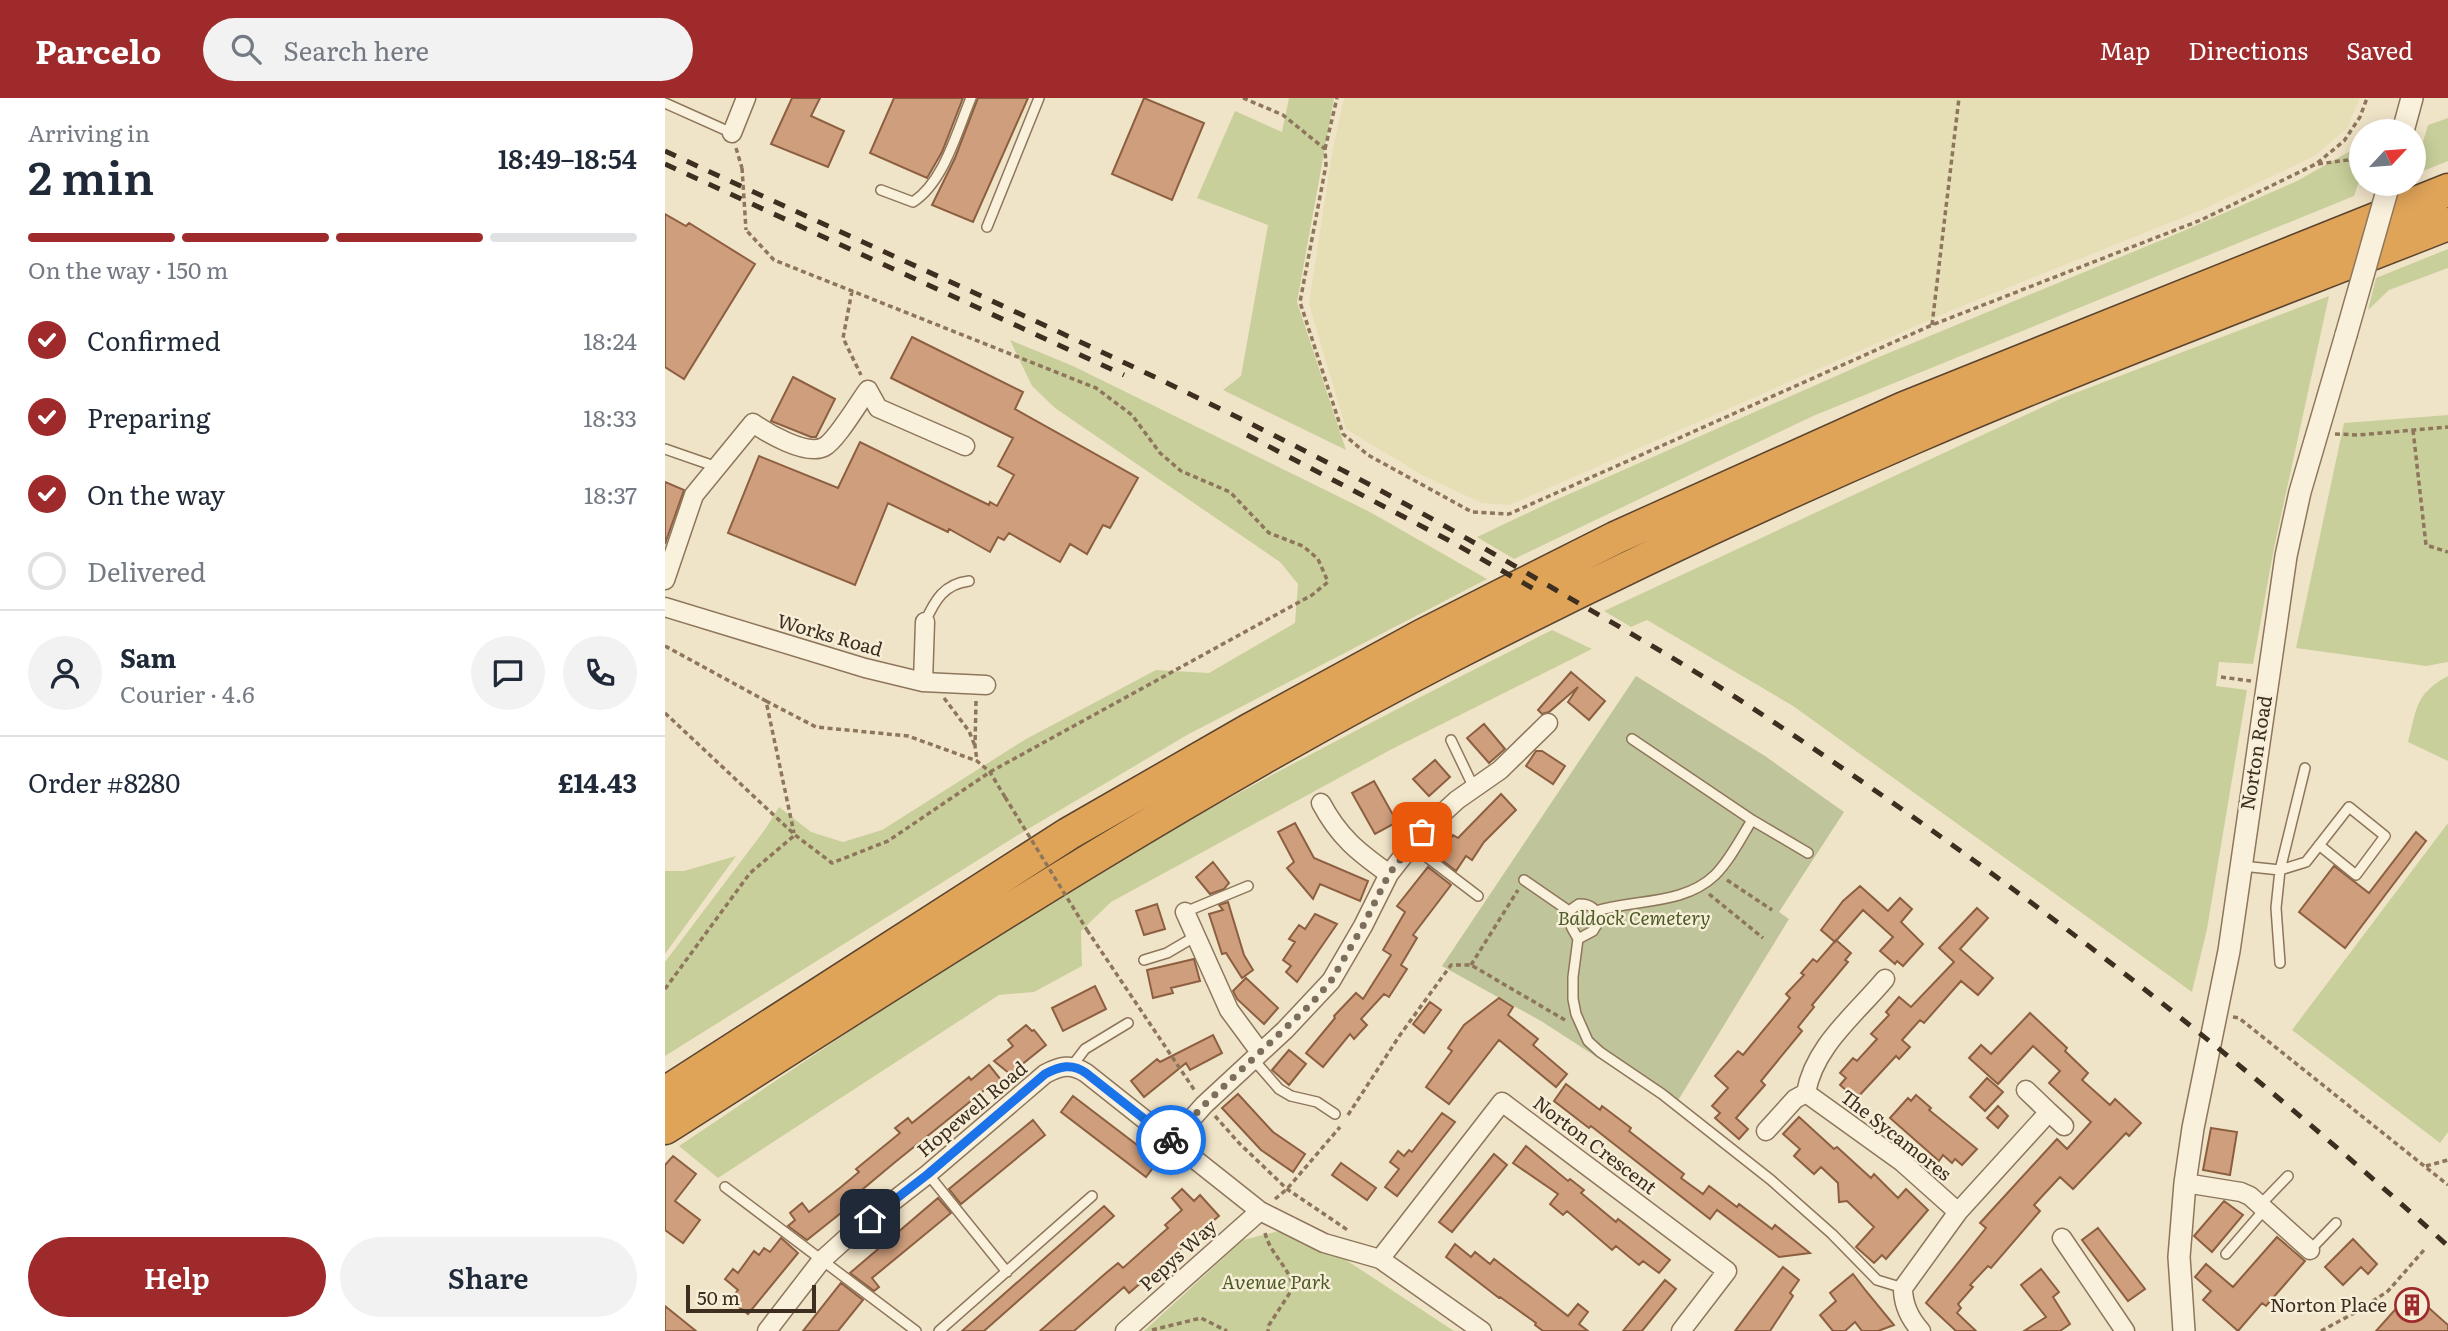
<!DOCTYPE html>
<meta charset="utf-8">
<style>
:root{--surface:#fff;--page:#f2f2f3;--text:#1f2937;--muted:#747a83;--line:#e0e1e3;--accent:#9e2a2b}
body{margin:0;font-family:Literata,serif;background:var(--page);color:var(--text);height:100vh;display:flex;flex-direction:column;font-size:26px;white-space:nowrap}
*{box-sizing:border-box;margin:0}
p{font-size:23px;color:var(--muted)}
.icon{flex:none;width:38px;height:38px;fill:none;stroke:currentColor;stroke-width:2;stroke-linecap:round;stroke-linejoin:round}
.map{position:relative;flex:1;overflow:hidden}
.side{display:flex;flex-direction:column;background:var(--surface);width:665px}
.side>*{flex:none}
.needle{width:46px;rotate:64deg}
.buttons{position:absolute;left:1684px;top:21px;display:grid;gap:14px}
.buttons a{display:grid;place-items:center;width:77px;height:77px;border-radius:50%;background:var(--surface);box-shadow:0 4px 18px #0003;font-size:35px}
.scale{position:absolute;left:21px;bottom:18px;width:130px;box-sizing:border-box;padding-left:7px;border:4px solid #3d2e20;border-top:0;font-size:19px;line-height:24px;white-space:nowrap;color:#3d2e20;-webkit-text-stroke:5px #f7eed8;paint-order:stroke}
.pin{position:absolute;display:grid;place-items:center;width:60px;height:60px;color:#fff;margin:-30px;border-radius:14px;box-shadow:0 4px 10px #0006}
.courier{position:absolute;display:grid;place-items:center;width:70px;height:70px;margin:-35px;border:5px solid #1a73e8;border-radius:50%;background:#fff;color:#222;box-shadow:0 2px 9px #0007}
.headline em{font-style:normal;font-weight:600}
.headline div{display:flex;flex-direction:column-reverse}
.headline{display:flex;align-items:center;justify-content:space-between;height:119px;padding:0 28px}
h1{font-size:46px;font-weight:600;line-height:52px}
.bar{display:grid;grid-template-columns:repeat(4,1fr);gap:10px 7px;align-content:center;height:84px;padding:0 28px}
.bar i{height:9px;border-radius:5px;background:var(--line)}
.bar .current{background:var(--accent)}
.bar p{grid-column:span 4}
.line{display:flex;align-items:center;gap:18px;padding:0 28px;border-top:2px solid var(--line)}
.line div{flex:1}
.round{display:grid;place-items:center;flex:none;width:74px;height:74px;border-radius:37px;background:var(--page)}
ol{padding:0 28px;list-style:none}
li{display:flex;align-items:center;gap:21px;height:77px}
li p{margin-inline-start:auto}
li .icon{padding:7px;border-radius:50%;background:var(--accent);color:#fff;stroke-width:4}
li:last-child{color:var(--muted)}
li i{width:38px;height:38px;border:4px solid var(--line);border-radius:50%}
.action{display:flex;gap:14px;margin-top:auto;padding:14px 28px}
.action a{flex:1;height:80px;border-radius:42px;background:var(--accent);color:#fff;font-size:28px;font-weight:600;line-height:80px;text-align:center}
.action a+a{background:var(--page);color:var(--text)}
header{display:flex;align-items:center;gap:42px;box-sizing:border-box;height:98px;padding:0 35px;background:var(--accent);color:#fff}
header strong{font-size:33px}
nav{display:flex;gap:38px;margin-inline-start:auto;font-size:24px}
.search{width:490px;height:63px;background:var(--page);display:flex;align-items:center;gap:18px;box-sizing:border-box;padding:0 24px;border-radius:38px;color:var(--muted);font-size:26px}
main{display:flex;flex:1;min-height:0}
.map>svg:first-child{display:block}
</style>
<header>
<strong>Parcelo</strong>
<div class="search"><svg class="icon" aria-label="search" viewBox="0 0 24 24"><circle cx="10" cy="10" r="6"/><path d="M15 15l6 6"/></svg>Search here</div>
<nav><a>Map</a><a>Directions</a><a>Saved</a></nav>
</header>
<main>
<section class="side">
<div class="headline"><div><h1>2 min</h1><p>Arriving in</p></div><em>18:49–18:54</em></div>
<div class="bar"><i class="current"></i><i class="current"></i><i class="current"></i><i></i><p>On the way · 150 m</p></div>
<ol>
<li><svg class="icon" aria-label="check" viewBox="0 0 24 24"><path d="M5 12l5 5 9-10"/></svg>Confirmed<p>18:24</p></li>
<li><svg class="icon" aria-label="check" viewBox="0 0 24 24"><path d="M5 12l5 5 9-10"/></svg>Preparing<p>18:33</p></li>
<li><svg class="icon" aria-label="check" viewBox="0 0 24 24"><path d="M5 12l5 5 9-10"/></svg>On the way<p>18:37</p></li>
<li><i></i>Delivered</li>
</ol>
<div class="line" style="height:126px"><a class="round"><svg class="icon" aria-label="person" viewBox="0 0 24 24"><circle cx="12" cy="8" r="4"/><path d="M4 21q1-7 8-7t8 7"/></svg></a><div><b>Sam</b><p>Courier · 4.6</p></div><a class="round"><svg class="icon" aria-label="chat" viewBox="0 0 24 24"><path d="M4 5h16v11H9l-5 4z"/></svg></a><a class="round"><svg class="icon" aria-label="phone" viewBox="0 0 24 24"><path d="M5 4h4l2 5-3 2q2 4 5 5l2-3 5 2v4C11 20 4 13 5 4z"/></svg></a></div>
<div class="line" style="height:91px"><div>Order #8280</div><b>£14.43</b></div>
<div class="action"><a>Help</a><a>Share</a></div>
</section>
<div class="map">
<svg width="1783" height="1233" viewBox="0 0 1783 1233">
<rect width="100%" height="100%" fill="#f0e4c8"/>
<!-- farmland -->
<path fill="#e6deb5" d="M679,0H1695L1682,30L1651,57L1539,111L1285,213L845,407L817,405L757,377L681,331L644,206L667,55Z"/>
<!-- green -->
<path fill="#c9cf9b" d="M624,0H669L632,204L681,352L558,292L576,278L603,127L532,100L570,13L617,34Z
M1783,20V63L1748,77L1763,27Z
M1696,47V78L1689,98L1148,318L849,461L812,439L886,404L1214,259L1516,134L1632,83Z
M1783,151V170L1724,192L1703,212L1711,180Z
M1664,198L1609,450L1588,566L1554,564L1551,588L1582,592L1542,831L1527,894L1128,608L982,522L966,529L939,513L1397,300Z
M345,242L408,268L705,414L822,481L522,637L353,737L0,958V864L101,730L114,709L146,734L178,744L217,732L361,641L491,572L544,575L630,525L633,486L615,464L390,310L367,288Z
M1783,317V564L1761,568L1631,550L1679,325Z
M887,532L927,551L727,651L446,804L416,833L417,868L369,894L334,897L53,1080L14,1048C163,948 311,845 466,755C604,676 745,604 887,532Z
M1783,578V663L1743,644C1752,610 1750,596 1783,578Z
M1783,725V1034L1775,1045L1627,932Z
M71,758L0,856V773H19Z
M614,1133L675,1158L789,1233H479L578,1142Z"/>
<!-- cemetery -->
<path fill="#bfc49a" d="M971,578L1100,658L1179,714L1114,814L1124,821L1009,1009L876,923L777,868Z"/>
<!-- building -->
<path fill="#cf9f7d" stroke="#8d5f41" stroke-width="2" d="M127,0H155L146,18L179,33L163,69L106,46Z
M229,0H298L277,54L262,80L205,55Z
M313,0H363L308,124L267,107L290,60Z
M479,0L539,25L507,102L447,76Z
M0,116L21,128L24,125L90,166L19,281L0,269Z
M247,239L358,294L350,311L473,380L445,430L438,427L422,456L405,446L395,464L344,435L339,442L333,439L325,454L284,431L283,434L223,405L190,487L63,435L94,358L173,390L195,344L324,407L325,404L332,408L349,377L333,368L348,340L226,280Z
M128,279L170,301L151,339H146L106,323Z
M0,384L19,392L0,446Z
M906,574L940,603L924,622L903,604L913,589L884,614L877,616L873,612Z
M819,626L840,651L824,665L802,640Z
M871,653H877L900,668L888,686L861,668Z
M770,662L785,679L764,698L748,681Z
M709,683L732,724L710,736L687,695Z
M836,696L851,712L819,744L807,762L801,758L791,773L773,759L788,737L793,740Z
M630,725L649,760L703,783L695,803L655,786L648,801L622,770L629,764L613,734Z
M1751,734L1761,743L1680,850L1634,814L1669,768L1704,795Z
M548,764L564,785L559,791L545,796L531,779Z
M763,769L786,787L748,837L752,840L736,867L742,871L724,899L719,896L696,921L702,927L689,941L685,936L658,969L641,955L670,920L669,918L691,895L698,901L726,857L718,852L740,814L732,808Z
M1195,788L1223,813L1235,800L1247,811L1236,824L1258,846L1238,868L1232,863L1230,866L1215,853L1228,839L1198,812L1170,844L1156,832L1178,803Z
M563,804L579,857L588,872L577,880L561,855L557,856L544,816L558,812L554,807Z
M492,806L500,831L479,837L471,813Z
M1312,810L1323,820L1295,851L1328,880L1313,897L1296,883L1259,925L1255,922L1237,942L1245,949L1234,961L1231,958L1191,1001L1175,987L1181,980L1175,975L1188,960L1192,963L1212,941L1206,936L1224,917L1221,914L1234,899L1246,909L1289,864L1274,850Z
M650,816L672,826L632,884L621,874L626,868L618,862L630,844L624,841L634,827L640,831Z
M1171,842L1186,855L1180,862L1183,864L1147,907L1149,909L1133,929L1137,933L1096,983L1100,987L1071,1020L1083,1031L1074,1041L1050,1020L1055,1015L1047,1008L1063,990L1050,978L1073,953L1078,957L1125,900L1121,896L1139,877L1136,875L1148,861L1152,864Z
M529,861L535,883L506,890L508,895L488,900L482,872Z
M581,880L613,910L599,926L572,901L568,893Z
M430,888L441,911L398,933L387,910Z
M834,900L848,909L843,917L873,941L868,947L902,976L891,989L834,942L784,1006L761,989L787,953L783,950L799,927Z
M765,904L776,912L759,935L748,926Z
M1365,915L1402,950L1400,953L1423,975L1417,982L1445,1007L1450,1001L1476,1025L1464,1038L1461,1035L1408,1091L1395,1079L1369,1107L1375,1113L1326,1170L1323,1168L1305,1187L1308,1189L1293,1206L1296,1210L1292,1215L1311,1233H1291L1261,1205L1321,1130L1315,1125L1392,1041L1402,1051L1426,1024L1384,985L1395,973L1368,948L1333,986L1304,960L1316,947L1326,956Z
M361,927L367,933L369,932L381,947L345,976L329,963L348,948L343,942Z
M548,937L557,955L525,972L521,965L479,999L466,983L492,961L495,964Z
M624,952L641,966L624,987L607,972Z
M324,967L337,983L325,993L322,990L229,1065L198,1091L201,1095L142,1142L123,1128L130,1122L125,1115L137,1105L144,1114L176,1089L194,1074L191,1071L235,1035L230,1030L243,1020L247,1025L304,979L306,982Z
M1322,980L1338,994L1320,1013L1305,999Z
M901,986L935,1012L937,1008L966,1030L964,1033L1019,1076L1016,1080L1038,1096L1044,1088L1072,1109L1074,1106L1107,1131L1110,1127L1145,1155L1114,1159L1052,1112L1045,1121L926,1028L924,1030L889,1003Z
M573,996L608,1034L640,1056L628,1074L596,1052L557,1010Z
M1251,997L1266,1010L1264,1012L1312,1051L1297,1067L1290,1061L1287,1065L1278,1057L1274,1063L1225,1020L1243,1000L1246,1003Z
M408,998L493,1063L481,1079L396,1014Z
M1333,1008L1343,1018L1333,1030L1322,1020Z
M777,1015L790,1024L732,1098L720,1089L734,1071L725,1064L733,1053L739,1058L744,1052L747,1054Z
M1134,1019L1169,1051L1172,1049L1206,1080L1209,1076L1233,1100L1241,1091L1263,1112L1221,1161L1217,1157L1209,1165L1191,1149L1209,1129L1182,1103L1174,1104L1173,1085L1156,1069L1149,1076L1129,1058L1135,1051L1118,1036Z
M368,1022L380,1037L296,1106L284,1091Z
M1546,1030L1572,1034L1565,1077L1538,1072Z
M861,1048L903,1083L905,1081L919,1092L916,1095L951,1124L953,1121L1005,1162L994,1175L978,1163L974,1167L951,1148L947,1152L902,1113L898,1117L885,1106L893,1096L848,1065Z
M829,1056L842,1067L787,1134L774,1124Z
M8,1058L31,1076L10,1103L35,1122L18,1145L0,1132V1067Z
M676,1065L711,1090L702,1102L667,1077Z
M517,1091L529,1103L535,1097L554,1118L464,1195L459,1189L409,1233H375L441,1175L453,1165L458,1170L503,1130L500,1127L517,1112L507,1100Z
M273,1100L286,1115L207,1180L214,1189L209,1193L185,1175Z
M1559,1103L1578,1117L1547,1154L1529,1138Z
M439,1108L449,1118L319,1233H297Z
M1433,1130L1480,1191L1463,1203L1417,1142Z
M1612,1139L1640,1163L1601,1208L1597,1205L1573,1233L1538,1202L1546,1193L1530,1179L1541,1166L1568,1189Z
M116,1140L133,1155L83,1216L65,1202L73,1192L60,1181L68,1171L73,1175L89,1153L94,1157L99,1150L105,1154Z
M1688,1141L1712,1166L1703,1176L1696,1169L1678,1187L1660,1169Z
M790,1146L806,1159L810,1154L825,1166L829,1161L903,1218L913,1206L923,1214L914,1226L923,1233H878L870,1227L871,1225L835,1199L834,1200L781,1159Z
M1118,1169L1134,1182L1125,1195L1128,1198L1105,1233H1070Z
M1376,1171L1394,1194L1388,1199L1405,1226L1395,1233H1359L1381,1219L1356,1187Z
M1188,1176L1201,1193L1229,1227L1213,1233H1197L1190,1224L1180,1233H1168L1155,1217L1171,1203L1165,1195Z
M1000,1182L1011,1191L977,1233H958Z
M176,1185L198,1202L173,1233H138Z
M1746,1194L1783,1227V1233H1711Z
M0,1208L31,1233H0Z"/>
<g fill="none" stroke-linecap="round" stroke-linejoin="round">
<!-- service casing -->
<g stroke="#8d765c" stroke-width="12">
<path id="service" d="M0,5L67,35
M216,92L248,104C279,84 292,33 306,0
M322,129L374,0
M0,351L52,369
M260,524C270,502 279,486 304,483
M967,641L1087,722
M786,642L809,690
M746,747L813,798
M1577,768L1615,772L1640,670
M859,782L904,813
M914,806C927,806 931,811 934,823L928,833L913,841C908,831 902,825 904,813Z
M931,813C970,801 1019,807 1050,777C1065,762 1076,740 1087,722L1143,755
M520,814L583,788
M913,841L908,879V901L911,916L923,943L935,954L997,996L1106,1082L1167,1136L1212,1182L1238,1190
M479,862L502,855L531,838
M1615,865L1611,810L1615,772L1641,764L1684,709L1720,738L1691,777L1654,747
M588,961L614,991L626,998L652,1004L670,1016
M407,968L420,951L463,925
M263,1076L342,1174
M60,1089L251,1233
M1595,1107L1623,1078
M1645,1152L1671,1125
M1561,1156L1600,1111
M274,1233L427,1098"/>
</g>
<!-- minor casing -->
<g stroke="#8d765c" stroke-width="21">
<path id="minor" d="M67,35L81,0
M0,482L29,397L88,325C102,335 141,358 159,349C171,343 194,304 203,292L213,310L300,348
M0,509L200,570L258,584L321,587
M258,584L260,524
M656,705C674,739 693,754 724,776
M520,814L564,912L595,954
M1220,881C1191,916 1149,948 1141,995L1237,1064L1293,1114
M1384,1014L1399,1028
M1101,1033L1130,1001L1141,995
M507,1043L539,1007L620,932L666,883L698,828L724,776L757,734L792,702L835,672L883,625
M1520,1085L1576,1094L1585,1098L1645,1152
M1397,1140L1460,1233
M715,1161L837,1004L1062,1173L1016,1233
M102,1233L156,1163L186,1136L263,1076L380,976C395,968 406,965 421,975L595,1113L659,1145L715,1161L817,1233
M460,1233L595,1113
M1256,1233C1245,1221 1238,1207 1238,1190L1293,1114L1384,1014L1361,992"/>
</g>
<!-- tertiary casing -->
<g stroke="#8d765c" stroke-width="24">
<path id="tertiary" d="M1738,33L1747,0
M1519,1233L1514,1159L1520,1085L1528,1030L1564,853L1621,458L1635,394L1681,237"/>
</g>
<!-- motorway casing -->
<g stroke="#5b4430" stroke-width="35">
<path id="motorway" d="M0,995L403,736L584,632L758,537L950,440L1239,310L1783,92
M0,1030C255,868 507,702 776,563C931,483 1090,408 1250,339C1426,263 1605,196 1783,126"/>
</g>
<!-- path -->
<path stroke="#8d765c" stroke-width="3.5" stroke-dasharray="5 3.5" stroke-linecap="butt" d="M578,0L618,17L660,51L661,67L635,204L678,336L703,357L807,414L844,416L1267,227L1536,122L1651,66L1679,43L1695,19L1702,0
M71,50L77,70
M660,51L672,0
M1653,66L1683,62L1696,56
M187,193L178,240L196,277
M1267,227L1294,0
M1748,332L1761,447L1783,454
M1670,336L1694,337L1783,329
M0,548L101,603L129,735
M1556,579L1586,583
M279,600L304,633L310,648
M101,603L151,629L243,638L312,663L325,674L340,699
M311,603L310,648L312,663
M0,615L130,737L167,765L223,743L325,674L647,497L663,484L653,461L638,448L604,435L565,394L516,373L495,355L467,317L431,290L109,162L81,132
M1062,782L1107,812
M1044,796L1098,840
M422,832L530,993
M806,867L853,792
M0,891L85,775L130,737
M1568,919L1574,920L1783,1087
M683,1017L735,937L786,867H806L900,922
M550,1018L574,1045L622,1091L684,1133
M1761,1068L1783,1062
M610,1101L622,1091L675,1029
M600,1135C606,1158 625,1169 628,1190L604,1227L603,1233
M487,1232L536,1220L562,1233
M1656,1233L1693,1213L1723,1193L1759,1152"/>
<!-- service -->
<use href="#service" stroke="#faf1dc" stroke-width="9"/>
<!-- minor -->
<use href="#minor" stroke="#faf1dc" stroke-width="18"/>
<!-- tertiary -->
<use href="#tertiary" stroke="#faf1dc" stroke-width="21"/>
<!-- motorway -->
<use href="#motorway" stroke="#e0a458" stroke-width="32"/>
<!-- rail -->
<path stroke="#3d2e20" stroke-width="5" stroke-dasharray="12 12" stroke-linecap="butt" d="M0,53C227,159 457,258 679,373C751,411 821,451 891,492C954,529 1019,565 1081,606C1330,768 1563,948 1783,1148
M0,66L459,277
M582,337L785,443L869,491"/>
<!-- tertiary-bridge casing -->
<g stroke="#8d765c" stroke-width="24" stroke-linecap="butt">
<path id="tertiary-bridge" d="M1681,237L1724,86"/>
</g>
<!-- path-bridge -->
<path stroke="#8d765c" stroke-width="3.5" stroke-dasharray="5 3.5" stroke-linecap="butt" d="M77,70L81,132
M340,699L422,832"/>
<!-- tertiary-bridge -->
<use href="#tertiary-bridge" stroke="#faf1dc" stroke-width="21"/>
</g>
<g fill="none" stroke-linecap="round" stroke-linejoin="round">
<!-- done -->
<path stroke="#7c6e5b" stroke-width="7" stroke-dasharray="0 12.6" d="M506,1042L539,1007L646,906L666,883L698,828L724,776L757,734"/>
<!-- route -->
<path stroke="#1a73e8" stroke-width="9" d="M205,1121L263,1076L380,976C395,968 407,965 421,975L506,1042"/>
</g>
<!-- icons -->
<defs>
<g id="building-ring" transform="scale(1.75)"><circle r="9.5" fill="#f7eed8" stroke="#9e2a2b" stroke-width="1.5"/><path d="M-4-6H4V6H1V3H-1V6H-4ZM-2.5-4.3h1.7v1.8h-1.7ZM.8-4.3h1.7v1.8H.8ZM-2.5-1h1.7V.8h-1.7ZM.8-1h1.7V.8H.8Z" fill="#9e2a2b"/></g>
</defs>
<g fill-rule="evenodd">
<use href="#building-ring" x="1747" y="1207"/>
</g>
<g text-anchor="middle" stroke-width="5" stroke-linejoin="round" paint-order="stroke">
<!-- street labels -->
<g font-size="19" fill="#3d2e20" stroke="#f7eed8">
<text transform="translate(165 537) rotate(16)" y="7">Works Road</text>
<text transform="translate(1591 655) rotate(-81)" y="7">Norton Road</text>
<text transform="translate(307 1011) rotate(-40)" y="7">Hopewell Road</text>
<text transform="translate(1231 1037) rotate(38)" y="7">The Sycamores</text>
<text transform="translate(930 1047) rotate(37)" y="7">Norton Crescent</text>
<text transform="translate(513 1157) rotate(-42)" y="7">Pepys Way</text>
</g>
<!-- park labels -->
<g font-size="19" font-style="italic" fill="#4d5a26" stroke="#f7eed8">
<text x="969" y="827">Baldock Cemetery</text>
<text x="611" y="1191">Avenue Park</text>
</g>
<!-- poi labels -->
<g font-size="19" fill="#3d2e20" stroke="#f7eed8" text-anchor="end">
<text x="1722" y="1214">Norton Place</text>
</g>
</g>
</svg>
<div class="buttons">
<a><svg class="needle" viewBox="-14 -14 28 28"><path d="M0-13l5 13h-10z" fill="#e53935"/><path d="M0 13l5-13h-10z" fill="#747a83"/></svg></a>
</div>
<div class="scale">50 m</div>
<div class="pin" style="left:757px;top:734px;background:#ea580c"><svg class="icon" aria-label="bag" viewBox="0 0 24 24"><path d="M5 8h14l-1 12H6zM9 8a3 3 0 0 1 6 0"/></svg></div>
<div class="pin" style="left:205px;top:1121px;background:#1f2937"><svg class="icon" aria-label="home" viewBox="0 0 24 24"><path d="M3 11l9-7 9 7M6 9v11h12V9"/></svg></div>
<div class="courier" style="left:506px;top:1042px"><svg class="icon" aria-label="bike" viewBox="0 0 24 24"><circle cx="6" cy="16" r="4"/><circle cx="18" cy="16" r="4"/><path d="M6 16l4-8h5l3 8M10 8l3 8H6M13 5h3"/></svg></div>
</div>
</main>
